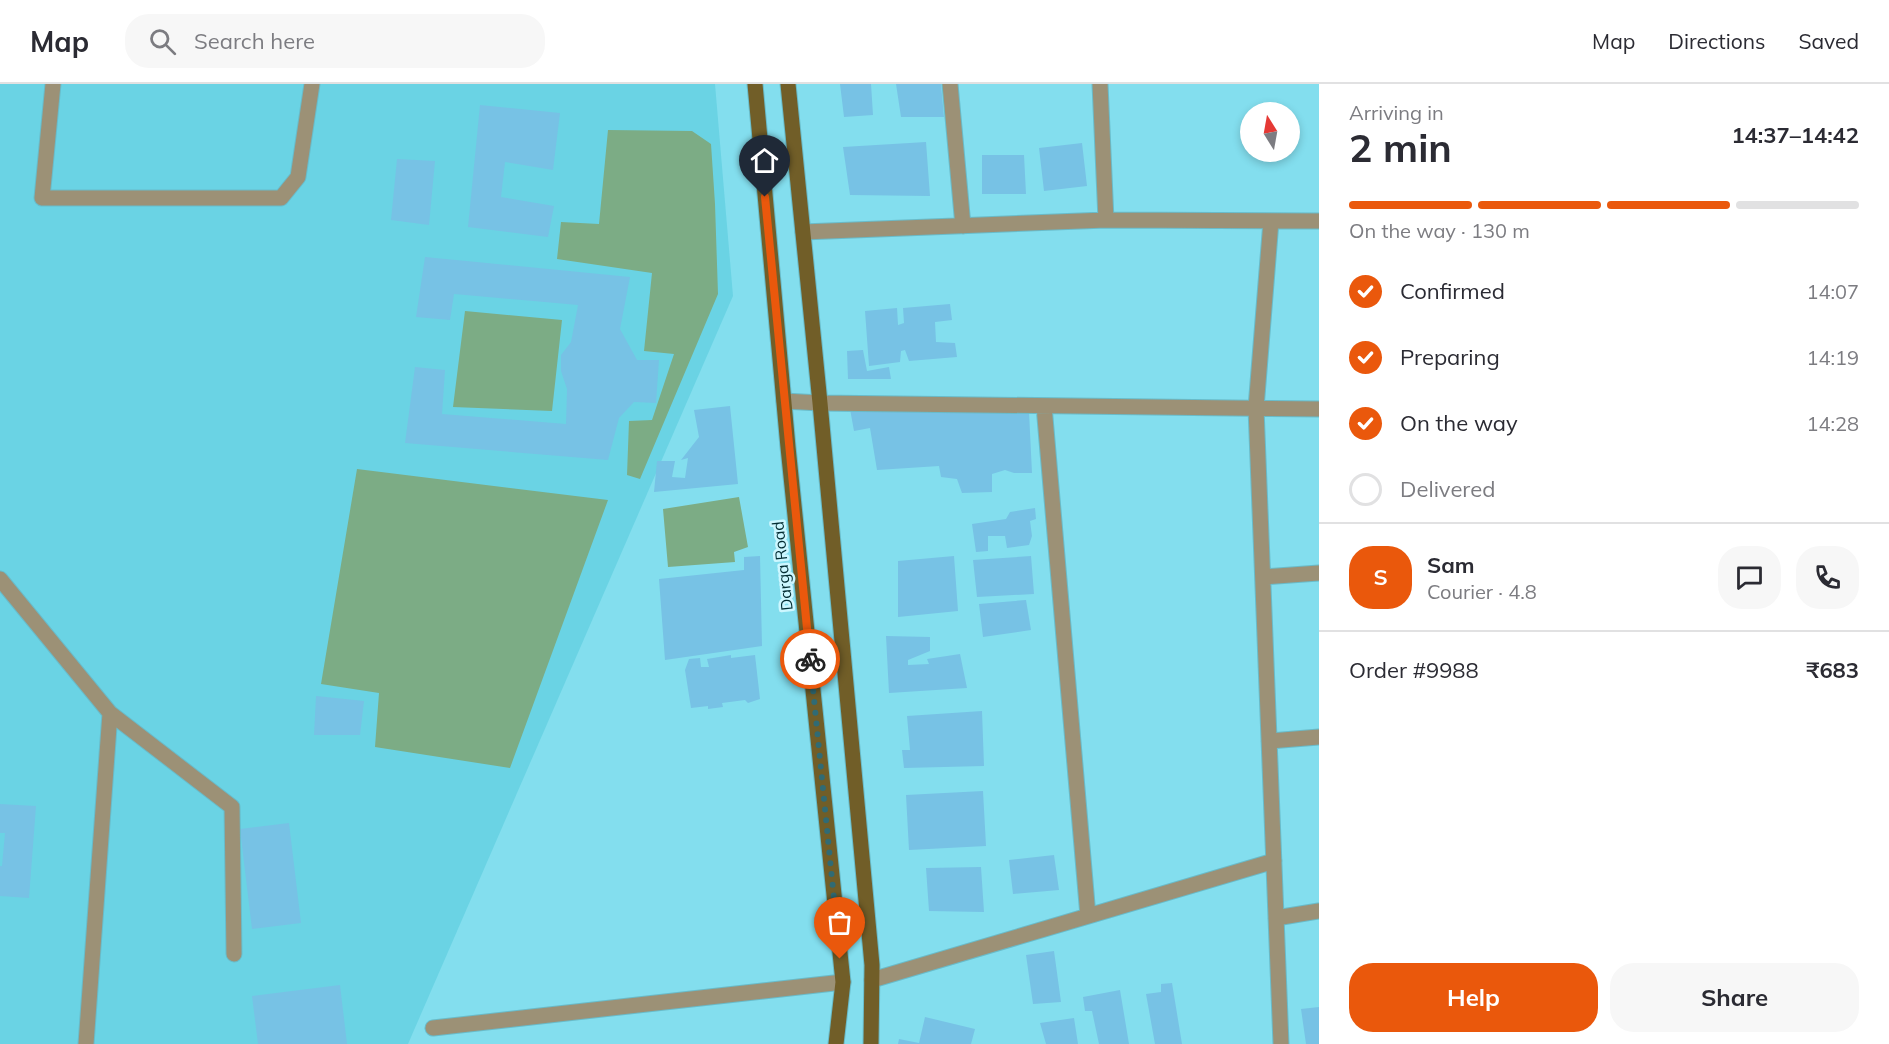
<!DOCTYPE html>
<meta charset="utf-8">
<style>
:root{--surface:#fff;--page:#f7f7f7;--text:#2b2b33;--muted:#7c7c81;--line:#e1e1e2;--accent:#ea580c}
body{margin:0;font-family:Mulish,sans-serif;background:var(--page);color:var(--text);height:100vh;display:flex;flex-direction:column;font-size:22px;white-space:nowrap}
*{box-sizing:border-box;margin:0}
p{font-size:20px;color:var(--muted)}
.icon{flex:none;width:33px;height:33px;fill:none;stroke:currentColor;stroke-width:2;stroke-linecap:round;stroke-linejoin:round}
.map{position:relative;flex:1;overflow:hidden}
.side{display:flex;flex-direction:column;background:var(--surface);width:570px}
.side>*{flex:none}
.needle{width:39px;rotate:349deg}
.buttons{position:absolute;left:1240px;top:18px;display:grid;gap:12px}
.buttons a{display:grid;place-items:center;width:60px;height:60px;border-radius:50%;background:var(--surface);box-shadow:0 3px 9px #0003;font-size:30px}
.pin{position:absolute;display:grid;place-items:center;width:51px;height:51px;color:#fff;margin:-62px -26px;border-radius:50% 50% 50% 0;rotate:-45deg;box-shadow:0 0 6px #0007}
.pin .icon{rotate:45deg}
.courier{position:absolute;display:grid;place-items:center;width:60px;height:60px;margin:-30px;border:4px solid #ea580c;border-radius:50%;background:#fff;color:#222;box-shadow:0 2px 8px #0007}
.headline em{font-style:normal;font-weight:700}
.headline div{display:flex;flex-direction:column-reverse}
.headline{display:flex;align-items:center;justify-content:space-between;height:102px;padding:0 30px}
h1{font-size:39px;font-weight:700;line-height:45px}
.bar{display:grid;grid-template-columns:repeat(4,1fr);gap:9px 6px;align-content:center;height:72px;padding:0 30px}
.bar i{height:8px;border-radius:4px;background:var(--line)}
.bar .selected{background:var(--accent)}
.bar p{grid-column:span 4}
.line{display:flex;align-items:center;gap:15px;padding:0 30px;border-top:2px solid var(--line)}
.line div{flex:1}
.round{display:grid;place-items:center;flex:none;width:63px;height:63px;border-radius:24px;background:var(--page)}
ol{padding:0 30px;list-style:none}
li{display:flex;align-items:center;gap:18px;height:66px}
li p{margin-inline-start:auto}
li .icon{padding:6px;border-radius:50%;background:var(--accent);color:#fff;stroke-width:4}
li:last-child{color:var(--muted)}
li i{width:33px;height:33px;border:3px solid var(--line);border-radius:50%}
.cta{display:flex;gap:12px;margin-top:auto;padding:12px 30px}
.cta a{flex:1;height:69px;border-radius:24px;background:var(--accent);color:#fff;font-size:24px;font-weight:700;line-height:69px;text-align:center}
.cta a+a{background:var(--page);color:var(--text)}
header{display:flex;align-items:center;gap:36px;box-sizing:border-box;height:84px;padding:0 30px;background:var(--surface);border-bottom:2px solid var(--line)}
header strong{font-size:28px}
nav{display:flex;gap:33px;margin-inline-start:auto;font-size:21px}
.search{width:420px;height:54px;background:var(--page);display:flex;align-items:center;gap:15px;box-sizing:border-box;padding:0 21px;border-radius:24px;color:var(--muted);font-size:22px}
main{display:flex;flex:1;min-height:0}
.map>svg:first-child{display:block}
</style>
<header>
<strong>Map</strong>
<div class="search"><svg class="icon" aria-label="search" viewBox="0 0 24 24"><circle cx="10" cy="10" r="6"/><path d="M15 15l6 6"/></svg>Search here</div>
<nav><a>Map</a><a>Directions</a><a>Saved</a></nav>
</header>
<main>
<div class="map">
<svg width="1319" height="960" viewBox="0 0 1319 960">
<rect width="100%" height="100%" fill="#83deee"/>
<!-- built -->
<path fill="#6ad3e4" d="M0,0H715L733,212L408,960H0Z"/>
<!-- green -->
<path fill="#7cac85" d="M608,46L692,47L711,60L715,120L718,210L640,395L627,391L629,337L652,336L674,270L644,267L652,189L557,175L561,138L599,140Z
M465,227L562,236L552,327L453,323Z
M357,385L608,416L510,684L375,663L379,609L321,600Z
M739,413L748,463L734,468L735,478L668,483L663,425Z"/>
<!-- building -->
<path fill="#77c2e5" d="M840,0H871L873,31L844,33Z
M896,0H941L944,33H901Z
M480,21L560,29L553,86L505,78L501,113L554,122L548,153L468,143Z
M926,58L930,112L850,111L843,63Z
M1082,59L1087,102L1044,107L1039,64Z
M982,71H1024L1026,110H982Z
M397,75L435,77L429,141L391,136Z
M425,173L630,193L620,245L637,276H659L656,319L634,318L619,334L608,376L405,359L415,283L445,286L442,330L566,340L567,305L561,287V271L571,258L578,221L454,210L450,236L416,233Z
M950,220L952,236L935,238L936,258L955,259L957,273L909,277L905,266L901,267L900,278L869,282L865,227L897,224L898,241L904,239L903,224Z
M863,266L867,287L889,283L891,295H848L847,267Z
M730,322L738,400L654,408L657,377H675L672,393L685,394L688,374L681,376L699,353L694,326Z
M850,325L1029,328L1032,389H1014L1005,386L992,390V408L962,409L957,395L941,393L939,382L877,386L870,344L854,347Z
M1035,424L1036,435L1030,437L1032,452L1029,461L1007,464L1005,452H988V467L976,468L972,440L1006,435L1010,428Z
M760,472L762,562L665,576L659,495L744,486V473Z
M954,472L958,527L898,533V477Z
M1031,472L1034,510L977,513L973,476Z
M1026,516L1031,546L983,553L979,520Z
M886,552L930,553V567L908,576V581L929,580L927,575L960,570L967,604L889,609Z
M731,571V574L755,571L760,615L748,619L745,616L722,619L723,623L708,625V622L691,624L685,586L689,575L700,574L701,583H709L707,575Z
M316,612L364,617L360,651H314Z
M982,627L984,682L904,684L902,666H910L907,632Z
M983,707L986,762L909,766L906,711Z
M0,720L36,722L29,814L0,812V782H2L5,749H0Z
M289,739L301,839L252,845L240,745Z
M1054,771L1059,806L1013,810L1009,776Z
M981,783L984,828L929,827L926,784Z
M1054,867L1061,918L1033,920L1026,871Z
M1172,899L1182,960H1155L1146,910L1161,908V900Z
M340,901L347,960H258L252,912Z
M1120,906L1129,960H1099L1092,927H1085L1083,913Z
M1319,923V960H1306L1301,925Z
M925,933L975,945L971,960H898L899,955L919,959Z
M1074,934L1078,960H1046L1040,939Z"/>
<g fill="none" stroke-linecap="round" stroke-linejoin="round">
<!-- minor casing -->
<g stroke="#69bbc9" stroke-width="17">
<path id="minor" d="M53,0L42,114H281L298,93L312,0
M950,0L963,142
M1100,0L1106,136
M1271,137L1256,324L1281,960
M803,148L1106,136L1319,137
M784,317L820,319L1319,325
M1044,322L1088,832
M1263,493L1319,489
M0,495L110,629L232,723L234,870
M1269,657L1319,653
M1276,834L1319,827
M872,896L1274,777
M433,944L843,898
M86,960L110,629"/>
</g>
<!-- major casing -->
<g stroke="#69bbc9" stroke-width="17">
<path id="major" d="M755,0L788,363L843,898L836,960
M788,0L820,319L872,881L871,960"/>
</g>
<!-- minor -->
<use href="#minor" stroke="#9c9176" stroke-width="15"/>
<!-- major -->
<use href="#major" stroke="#715e28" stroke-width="15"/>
</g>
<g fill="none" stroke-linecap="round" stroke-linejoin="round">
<!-- done -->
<path stroke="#306b74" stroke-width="6" stroke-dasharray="0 10.8" d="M810,575L840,875"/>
<!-- route -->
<path stroke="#ea580c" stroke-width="8" d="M765,113L810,575"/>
</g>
<g text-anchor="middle" stroke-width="5" stroke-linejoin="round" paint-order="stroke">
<!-- street labels -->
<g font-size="16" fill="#032d33" stroke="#cdf7ff">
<text transform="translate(782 482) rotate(-96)" y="6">Darga Road</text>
</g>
</g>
</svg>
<div class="buttons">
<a><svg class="needle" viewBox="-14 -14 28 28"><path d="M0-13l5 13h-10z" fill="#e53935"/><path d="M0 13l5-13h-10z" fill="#7c7c81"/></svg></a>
</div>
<div class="pin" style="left:840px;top:875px;background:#ea580c"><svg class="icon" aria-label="bag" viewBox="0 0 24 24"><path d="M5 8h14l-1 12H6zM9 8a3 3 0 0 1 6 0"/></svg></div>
<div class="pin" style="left:765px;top:113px;background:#1f2937"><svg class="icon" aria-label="home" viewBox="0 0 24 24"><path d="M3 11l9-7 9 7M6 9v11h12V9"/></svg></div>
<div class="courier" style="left:810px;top:575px"><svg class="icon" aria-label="bike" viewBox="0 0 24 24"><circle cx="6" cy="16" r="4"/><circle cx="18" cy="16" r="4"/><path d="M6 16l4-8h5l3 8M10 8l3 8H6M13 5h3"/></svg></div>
</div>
<section class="side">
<div class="headline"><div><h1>2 min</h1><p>Arriving in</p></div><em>14:37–14:42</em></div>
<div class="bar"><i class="selected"></i><i class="selected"></i><i class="selected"></i><i></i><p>On the way · 130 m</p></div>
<ol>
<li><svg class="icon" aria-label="check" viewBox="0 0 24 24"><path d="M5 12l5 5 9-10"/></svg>Confirmed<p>14:07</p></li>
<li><svg class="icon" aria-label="check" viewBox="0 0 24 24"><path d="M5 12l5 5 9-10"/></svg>Preparing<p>14:19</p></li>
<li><svg class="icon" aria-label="check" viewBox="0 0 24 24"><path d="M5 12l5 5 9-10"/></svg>On the way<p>14:28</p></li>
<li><i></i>Delivered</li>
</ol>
<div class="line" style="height:108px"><b class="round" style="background:var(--accent);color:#fff">S</b><div><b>Sam</b><p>Courier · 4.8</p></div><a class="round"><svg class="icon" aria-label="chat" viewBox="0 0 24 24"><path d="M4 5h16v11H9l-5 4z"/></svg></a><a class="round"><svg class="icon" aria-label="phone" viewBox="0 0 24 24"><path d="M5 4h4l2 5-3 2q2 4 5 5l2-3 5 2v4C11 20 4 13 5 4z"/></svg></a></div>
<div class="line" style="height:78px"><div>Order #9988</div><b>₹683</b></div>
<div class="cta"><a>Help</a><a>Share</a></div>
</section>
</main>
